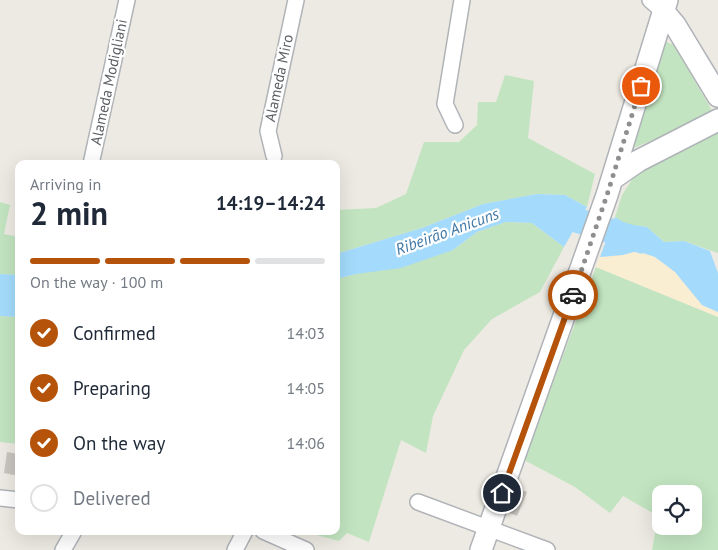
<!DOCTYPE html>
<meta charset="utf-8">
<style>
:root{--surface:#fff;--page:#f2f2f3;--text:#1f2937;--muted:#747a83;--line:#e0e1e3;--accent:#b45309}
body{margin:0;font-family:"PT Sans",sans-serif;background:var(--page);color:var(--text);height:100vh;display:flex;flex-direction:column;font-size:19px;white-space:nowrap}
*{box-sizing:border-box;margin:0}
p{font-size:16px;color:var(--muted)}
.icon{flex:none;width:28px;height:28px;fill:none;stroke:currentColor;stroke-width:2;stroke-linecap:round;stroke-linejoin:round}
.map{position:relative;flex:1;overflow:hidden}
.drawer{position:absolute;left:15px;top:160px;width:325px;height:375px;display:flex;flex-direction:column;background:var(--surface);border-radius:10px;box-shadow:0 5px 20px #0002}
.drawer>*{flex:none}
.controls{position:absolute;left:652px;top:485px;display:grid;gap:10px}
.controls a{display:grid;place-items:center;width:50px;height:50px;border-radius:10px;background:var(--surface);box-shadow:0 5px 20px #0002;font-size:25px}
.pin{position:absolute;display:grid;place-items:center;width:42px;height:42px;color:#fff;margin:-21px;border:2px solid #fff;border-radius:50%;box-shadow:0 1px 5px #0007}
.courier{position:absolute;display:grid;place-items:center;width:50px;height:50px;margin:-25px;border:4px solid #b45309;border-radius:50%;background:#fff;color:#222;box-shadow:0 1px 6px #0007}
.summary em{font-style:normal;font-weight:600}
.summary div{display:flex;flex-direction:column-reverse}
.summary{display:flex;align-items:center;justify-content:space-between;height:85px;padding:0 15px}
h1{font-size:32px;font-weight:600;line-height:38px}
.bar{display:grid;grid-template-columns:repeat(4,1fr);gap:8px 5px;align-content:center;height:60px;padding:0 15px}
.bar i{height:6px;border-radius:4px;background:var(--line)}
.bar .active{background:var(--accent)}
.bar p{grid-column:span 4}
ol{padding:0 15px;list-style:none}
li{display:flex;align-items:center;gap:15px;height:55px}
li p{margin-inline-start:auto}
li .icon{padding:5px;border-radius:50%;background:var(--accent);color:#fff;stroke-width:4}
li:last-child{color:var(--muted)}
li i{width:28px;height:28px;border:2px solid var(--line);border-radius:50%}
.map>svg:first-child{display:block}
</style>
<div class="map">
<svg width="718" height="550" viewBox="0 0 718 550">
<rect width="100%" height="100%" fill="#edeae3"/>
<!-- green -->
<path fill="#c2e4c0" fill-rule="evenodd" d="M664,41L674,45L711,109L708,117L629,150Z
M505,75L534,81L528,138L595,174L587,207L565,195L537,194L483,204L422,228L336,254V210L376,208L406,194L424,142H459L477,125L478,102H496Z
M718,130V253L684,241L664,242L647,227L626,224L615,217L622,195L637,172L686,149Z
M0,202L10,205L4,234L19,237V275L0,274Z
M506,222L532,223L564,247L540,292L492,319L464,350L433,416L426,453L401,440L369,542L347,533L339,541L301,531H336V279L453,250L477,232Z
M596,267L718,317V550H652L658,516L623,496L610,513L575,487L524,460ZM661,494H694V526H661Z
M0,316L19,317V444L0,442Z"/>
<!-- sand -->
<path fill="#f9edd2" d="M637,251L655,257L675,272L702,305L718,312V317L596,267L600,257L623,255Z"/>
<!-- water -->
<path fill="#a4dbfc" d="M537,194L565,195L587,207L564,247L532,223L506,222L477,232L453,250L401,268L356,274L336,279V254L422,228L483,204Z
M615,217L626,224L647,227L664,242L684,241L710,251L718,273V312L702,305L675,272L655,257L637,251L623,255L600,257Z
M0,274L19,275V317L0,316Z"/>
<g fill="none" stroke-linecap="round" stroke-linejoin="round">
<!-- river -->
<path stroke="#a4dbfc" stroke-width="25" d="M546,216L570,218L642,241"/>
</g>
<!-- building -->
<path fill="#c8c5c0" d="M7,452L19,454V476L4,473Z
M516,488L527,492L517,516L508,512Z"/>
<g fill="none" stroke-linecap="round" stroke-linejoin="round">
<!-- street casing -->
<g stroke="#b0b4b8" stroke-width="18">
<path id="street" d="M650,0L664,12
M455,125L445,104L462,0
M274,156L268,131L296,0
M91,164L127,0
M0,498L19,500
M418,502L547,550
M263,531L306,550
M63,550L74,531
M235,550L245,531"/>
</g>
<!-- secondary casing -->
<g stroke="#afb3b8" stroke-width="24">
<path id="secondary" d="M664,12L675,25L718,96
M612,179L638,161L718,120
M481,550L607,195L667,0"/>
</g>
<!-- street -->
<use href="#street" stroke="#fff" stroke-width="15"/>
<!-- secondary -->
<use href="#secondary" stroke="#fff" stroke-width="21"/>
</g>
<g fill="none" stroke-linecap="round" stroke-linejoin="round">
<!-- done -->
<path stroke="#8e9090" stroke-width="5" stroke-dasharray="0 9" d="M573,295L607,195L641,86"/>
<!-- route -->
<path stroke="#b45309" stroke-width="6" d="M502,493L573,295"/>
</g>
<g text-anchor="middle" stroke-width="4.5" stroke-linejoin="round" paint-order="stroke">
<!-- street labels -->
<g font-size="15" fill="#5b5f63" stroke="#fff">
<text transform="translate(279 78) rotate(-78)" y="5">Alameda Miro</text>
<text transform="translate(109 82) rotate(-78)" y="5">Alameda Modigliani</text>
</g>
<!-- water labels -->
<g font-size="16" font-style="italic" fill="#3f77a5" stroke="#fff">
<text transform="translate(447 231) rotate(-20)" y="6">Ribeirão Anicuns</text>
</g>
</g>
</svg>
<div class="controls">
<a><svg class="icon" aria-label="locate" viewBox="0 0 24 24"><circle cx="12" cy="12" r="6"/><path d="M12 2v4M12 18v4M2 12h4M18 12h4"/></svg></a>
</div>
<div class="pin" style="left:641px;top:86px;background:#ea580c"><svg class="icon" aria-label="bag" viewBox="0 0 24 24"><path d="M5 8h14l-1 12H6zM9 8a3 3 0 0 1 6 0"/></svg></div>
<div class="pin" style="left:502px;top:493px;background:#1f2937"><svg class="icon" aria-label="home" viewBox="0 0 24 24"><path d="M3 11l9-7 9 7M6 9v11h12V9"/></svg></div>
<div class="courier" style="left:573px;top:295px"><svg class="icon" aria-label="car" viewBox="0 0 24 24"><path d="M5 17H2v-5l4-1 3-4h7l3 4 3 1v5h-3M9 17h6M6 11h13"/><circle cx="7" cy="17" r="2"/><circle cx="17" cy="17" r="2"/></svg></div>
<section class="drawer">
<div class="summary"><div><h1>2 min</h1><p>Arriving in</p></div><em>14:19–14:24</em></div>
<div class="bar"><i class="active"></i><i class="active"></i><i class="active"></i><i></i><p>On the way · 100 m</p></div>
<ol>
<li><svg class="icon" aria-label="check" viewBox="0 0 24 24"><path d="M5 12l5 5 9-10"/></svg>Confirmed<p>14:03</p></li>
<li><svg class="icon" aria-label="check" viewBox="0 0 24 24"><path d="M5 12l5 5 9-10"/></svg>Preparing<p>14:05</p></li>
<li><svg class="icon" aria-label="check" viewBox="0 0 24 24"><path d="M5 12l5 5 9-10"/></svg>On the way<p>14:06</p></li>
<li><i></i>Delivered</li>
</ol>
</section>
</div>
